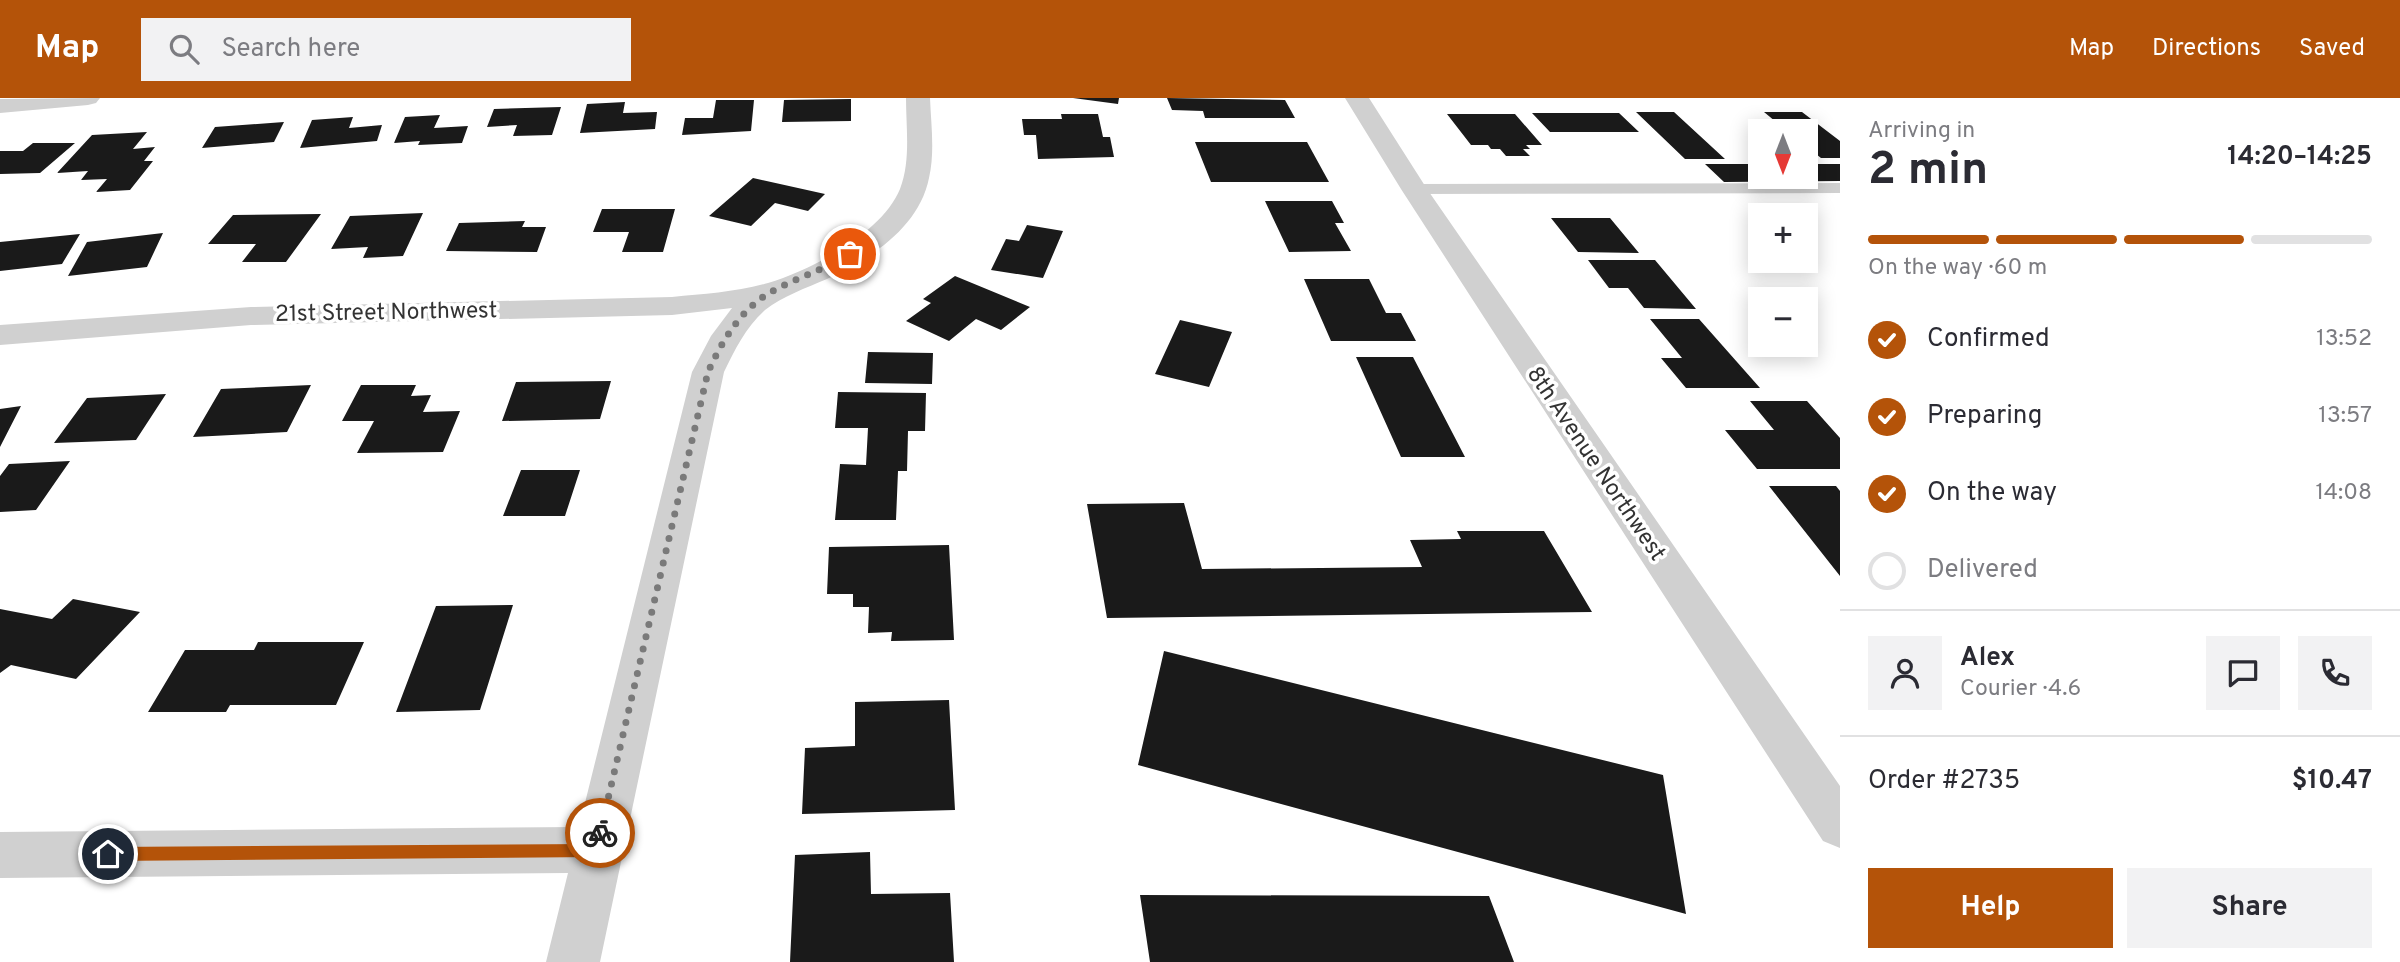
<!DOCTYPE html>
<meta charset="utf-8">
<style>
:root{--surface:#fff;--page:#f2f2f3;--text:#2b2b33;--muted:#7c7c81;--line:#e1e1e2;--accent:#b45309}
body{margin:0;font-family:Overpass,sans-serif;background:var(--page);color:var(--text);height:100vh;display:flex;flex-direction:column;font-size:26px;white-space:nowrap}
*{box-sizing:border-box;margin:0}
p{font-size:23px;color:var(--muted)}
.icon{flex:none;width:38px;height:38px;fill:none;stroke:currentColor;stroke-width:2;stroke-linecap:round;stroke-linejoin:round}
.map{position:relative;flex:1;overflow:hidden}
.details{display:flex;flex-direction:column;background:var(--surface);width:560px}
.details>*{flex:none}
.needle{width:46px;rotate:180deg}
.fabs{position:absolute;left:1748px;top:21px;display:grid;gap:14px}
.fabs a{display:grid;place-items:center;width:70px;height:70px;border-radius:0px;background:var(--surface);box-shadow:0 4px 18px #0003;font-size:35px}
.pin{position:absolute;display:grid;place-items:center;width:60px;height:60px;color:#fff;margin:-30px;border:4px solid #fff;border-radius:50%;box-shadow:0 2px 7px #0007}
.courier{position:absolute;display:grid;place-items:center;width:70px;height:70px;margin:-35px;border:5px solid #b45309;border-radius:50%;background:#fff;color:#222;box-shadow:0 2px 9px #0007}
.overview em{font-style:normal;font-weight:700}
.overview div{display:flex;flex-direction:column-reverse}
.overview{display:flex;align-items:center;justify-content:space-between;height:119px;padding:0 28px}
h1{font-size:46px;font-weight:700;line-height:52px}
.bar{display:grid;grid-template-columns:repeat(4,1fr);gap:10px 7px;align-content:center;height:84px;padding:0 28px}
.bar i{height:9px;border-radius:5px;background:var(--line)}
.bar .on{background:var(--accent)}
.bar p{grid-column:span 4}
.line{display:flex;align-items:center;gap:18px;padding:0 28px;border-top:2px solid var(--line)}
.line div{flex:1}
.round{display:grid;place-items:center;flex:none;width:74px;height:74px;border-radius:0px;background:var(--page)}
ol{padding:0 28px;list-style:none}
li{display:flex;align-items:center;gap:21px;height:77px}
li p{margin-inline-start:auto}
li .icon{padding:7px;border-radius:50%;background:var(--accent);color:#fff;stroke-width:4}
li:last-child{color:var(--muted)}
li i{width:38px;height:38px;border:4px solid var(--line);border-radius:50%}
.primary-button{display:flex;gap:14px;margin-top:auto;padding:14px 28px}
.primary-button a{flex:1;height:80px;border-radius:0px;background:var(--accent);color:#fff;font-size:28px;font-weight:700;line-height:80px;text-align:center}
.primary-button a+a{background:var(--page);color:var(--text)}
header{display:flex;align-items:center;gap:42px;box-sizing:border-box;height:98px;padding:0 35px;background:var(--accent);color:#fff}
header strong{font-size:33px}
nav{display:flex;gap:38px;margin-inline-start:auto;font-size:24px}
.search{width:490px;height:63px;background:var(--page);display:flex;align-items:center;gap:18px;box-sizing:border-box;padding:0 24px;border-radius:0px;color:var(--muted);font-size:26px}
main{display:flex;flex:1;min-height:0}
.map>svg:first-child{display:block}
</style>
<header>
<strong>Map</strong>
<div class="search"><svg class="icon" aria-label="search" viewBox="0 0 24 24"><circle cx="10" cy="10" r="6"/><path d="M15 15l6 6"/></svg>Search here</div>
<nav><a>Map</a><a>Directions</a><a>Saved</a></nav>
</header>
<main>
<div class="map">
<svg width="1840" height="864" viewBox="0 0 1840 864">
<rect width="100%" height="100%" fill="#fff"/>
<!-- building -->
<path fill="#1a1a1a" d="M1073,0H1119L1118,6Z
M1167,0L1285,2L1295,20H1205L1203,13L1172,12Z
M851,1V23L782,24L784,2Z
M716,2H754L751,33L682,37L685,20H713Z
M625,4L623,15L657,14L655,31L580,35L587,6Z
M561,9L552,37L513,38L517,27L487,29L494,11Z
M1636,14H1674L1725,61H1685Z
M1764,14H1802L1840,43V60H1821L1806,48V33H1787Z
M1532,15H1619L1639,34H1550Z
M1061,16H1098L1103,39H1110L1114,59L1038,61L1036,37H1024L1022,21H1062Z
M1447,16H1515L1542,47H1526L1530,51H1523L1530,58H1506L1500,51H1491L1488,47H1471Z
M440,17L434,30L468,28L462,45L418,47L420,43L394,45L405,19Z
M353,19L349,30L382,27L377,43L300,50L312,22Z
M284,24L274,44L202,50L215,29Z
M147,34L133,51L155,49L144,63H153L130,92L96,94L107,81L81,82L88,73L57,75L92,37Z
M1195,44H1307L1329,84H1211Z
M33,45H75L40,75L0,76V53H23Z
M1705,66H1760V79H1806V66H1840V83L1724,84Z
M753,80L825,96L808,113L775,105L751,128L709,118Z
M1265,103H1332L1344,125H1335L1351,153L1289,154Z
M602,111H675L663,154H622L629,134H593Z
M423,115L403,158L363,160L368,149L331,151L350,118Z
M321,116L286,164H242L256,146H208L233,117Z
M1551,120H1610L1639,155L1578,154Z
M525,123L522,129H546L537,154L446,153L459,125Z
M1027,127L1063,133L1043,180L991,172L1006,141L1019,143Z
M163,135L147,169L68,178L87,144Z
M80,136L62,166L0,173V144Z
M1588,162H1655L1696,211L1644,210L1628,190H1609Z
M955,178L1030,209L1001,232L976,221L949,243L906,223L931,205L923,201Z
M1304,181H1369L1386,215H1401L1416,243H1331Z
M1650,221H1699L1760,290H1686L1661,260H1682Z
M1180,222L1232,234L1209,289L1155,276Z
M868,254L933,255L932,286L865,285Z
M1356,259H1413L1465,359H1401Z
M611,283L600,321L502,323L516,284Z
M311,287L287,334L193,339L221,291Z
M361,287H416L411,298L431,297L423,314L460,313L443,354L357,355L374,323H342Z
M838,294L926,295L925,333H908L907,373H898L896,422H835L840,366L866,367L868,330H835Z
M166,296L136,342L54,345L87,300Z
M1750,303H1807L1840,340V371H1757L1725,332H1774Z
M21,308L0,349V311Z
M70,363L36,412L0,414V378L9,366Z
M521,372H580L565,418H503Z
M1769,388H1836L1840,393V478Z
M1184,405L1202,471L1422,469L1410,442L1461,441L1457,433H1544L1592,514L1107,520L1087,406Z
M949,447L954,542L891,543L892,534L868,535L869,509H853V496H827L829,449Z
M73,501L140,514L76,581L11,567L0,575V511L52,521Z
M513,507L480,612L396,614L436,508Z
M258,544H364L336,607H230L226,614H148L185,552H254Z
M1164,553L1663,677L1686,816L1138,667Z
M949,602L955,712L802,716L805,650L855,648V604Z
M870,754L871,796L950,795L954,864H790L795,757Z
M1140,797L1489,798L1514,864H1150Z"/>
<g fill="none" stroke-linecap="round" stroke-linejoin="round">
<!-- lane -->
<path fill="#d0d0d0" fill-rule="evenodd" d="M1840,85V95L1414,96L1406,91L1414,86Z"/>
<!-- street -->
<path fill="#d0d0d0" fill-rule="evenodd" d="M100,0L96,5L88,7L0,15V1Z
M906,0H930C931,26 935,54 929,80C919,130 870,161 827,181C806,190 783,198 765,212C746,229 735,251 724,274L600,864H546L568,775L0,780V734L579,729L692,274L711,238L732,210L672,217L251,227L0,247V227L251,209L672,199C704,196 737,194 768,185C812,172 882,135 900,91C911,62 906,30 906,0Z
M1345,0H1369L1427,91L1840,688V750L1823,743L1401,91Z"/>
</g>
<!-- route -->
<path fill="#b45309" d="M600,729L608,735L602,757L596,759L108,763L101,756L108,749L591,746L595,730Z"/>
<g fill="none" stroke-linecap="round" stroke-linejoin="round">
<!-- done -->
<path stroke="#7a7a7a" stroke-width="7" stroke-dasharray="0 12.6" d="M600,735L708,274C722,243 741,211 771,194C796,180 824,172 850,156"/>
</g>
<g text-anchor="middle" stroke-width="7" stroke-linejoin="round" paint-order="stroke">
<!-- street labels -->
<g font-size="23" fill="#333" stroke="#fff">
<text transform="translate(386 213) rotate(-1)" y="8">21st Street Northwest</text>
<text transform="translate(1597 365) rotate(56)" y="8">8th Avenue Northwest</text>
</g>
</g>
</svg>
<div class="fabs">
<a><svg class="needle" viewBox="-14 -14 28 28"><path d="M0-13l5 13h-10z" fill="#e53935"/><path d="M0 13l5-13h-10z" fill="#7c7c81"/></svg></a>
<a>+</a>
<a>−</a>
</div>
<div class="pin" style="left:850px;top:156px;background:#ea580c"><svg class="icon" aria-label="bag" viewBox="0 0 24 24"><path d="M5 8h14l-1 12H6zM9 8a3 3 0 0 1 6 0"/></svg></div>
<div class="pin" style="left:108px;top:756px;background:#1f2937"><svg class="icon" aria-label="home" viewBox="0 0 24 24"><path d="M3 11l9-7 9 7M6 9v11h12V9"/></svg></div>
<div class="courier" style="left:600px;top:735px"><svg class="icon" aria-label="bike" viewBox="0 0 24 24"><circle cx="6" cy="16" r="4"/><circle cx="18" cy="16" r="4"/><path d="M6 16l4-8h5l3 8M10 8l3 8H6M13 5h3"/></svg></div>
</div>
<section class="details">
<div class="overview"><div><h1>2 min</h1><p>Arriving in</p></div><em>14:20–14:25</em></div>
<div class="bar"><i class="on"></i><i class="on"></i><i class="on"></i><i></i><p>On the way · 60 m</p></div>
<ol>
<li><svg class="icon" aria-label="check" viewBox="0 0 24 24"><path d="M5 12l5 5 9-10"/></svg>Confirmed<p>13:52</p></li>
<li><svg class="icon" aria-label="check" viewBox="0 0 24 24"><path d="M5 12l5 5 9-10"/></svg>Preparing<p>13:57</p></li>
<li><svg class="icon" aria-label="check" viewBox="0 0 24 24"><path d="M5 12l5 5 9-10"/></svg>On the way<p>14:08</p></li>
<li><i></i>Delivered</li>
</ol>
<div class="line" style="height:126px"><a class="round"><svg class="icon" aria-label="person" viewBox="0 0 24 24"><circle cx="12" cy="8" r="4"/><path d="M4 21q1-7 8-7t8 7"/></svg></a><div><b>Alex</b><p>Courier · 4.6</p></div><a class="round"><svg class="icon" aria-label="chat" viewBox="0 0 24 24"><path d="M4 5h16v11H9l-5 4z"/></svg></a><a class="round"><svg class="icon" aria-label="phone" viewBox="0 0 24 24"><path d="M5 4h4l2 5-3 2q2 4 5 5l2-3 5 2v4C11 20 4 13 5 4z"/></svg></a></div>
<div class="line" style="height:91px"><div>Order #2735</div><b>$10.47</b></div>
<div class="primary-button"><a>Help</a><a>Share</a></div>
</section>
</main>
